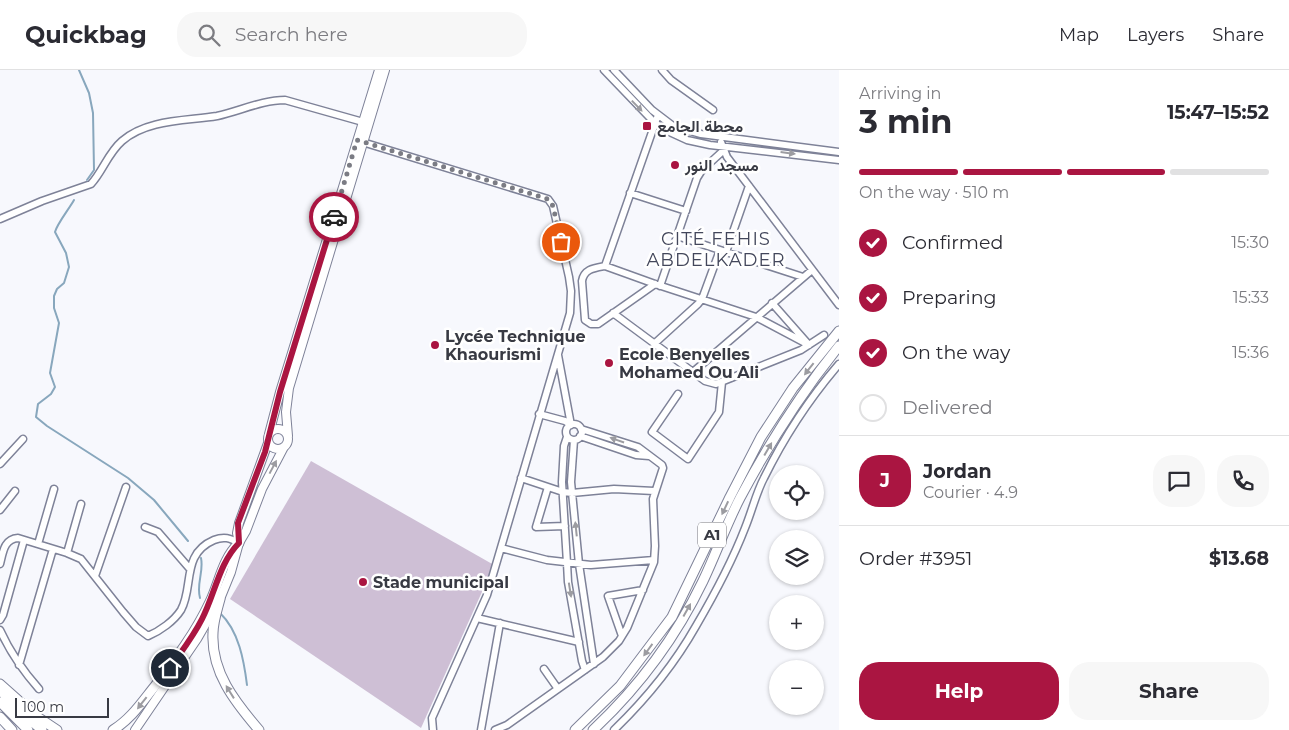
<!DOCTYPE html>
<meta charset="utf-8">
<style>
:root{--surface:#fff;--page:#f7f7f7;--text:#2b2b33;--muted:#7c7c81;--line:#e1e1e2;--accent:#aa1541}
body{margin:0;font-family:Montserrat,Vazirmatn,sans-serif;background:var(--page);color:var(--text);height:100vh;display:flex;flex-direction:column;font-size:19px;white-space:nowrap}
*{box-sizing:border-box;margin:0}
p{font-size:16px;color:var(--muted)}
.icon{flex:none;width:28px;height:28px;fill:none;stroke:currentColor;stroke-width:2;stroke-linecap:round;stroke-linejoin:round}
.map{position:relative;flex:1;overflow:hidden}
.side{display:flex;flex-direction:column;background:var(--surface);width:450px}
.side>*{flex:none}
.buttons{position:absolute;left:769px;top:395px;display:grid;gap:10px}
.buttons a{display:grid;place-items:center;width:55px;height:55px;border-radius:50%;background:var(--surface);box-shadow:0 1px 4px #0004;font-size:25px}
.scale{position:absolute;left:15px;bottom:12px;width:94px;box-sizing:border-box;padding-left:5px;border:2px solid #383a43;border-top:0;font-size:14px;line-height:18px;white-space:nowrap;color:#383a43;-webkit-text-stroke:4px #fff;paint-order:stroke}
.pin{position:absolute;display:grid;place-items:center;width:42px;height:42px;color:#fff;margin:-21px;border:2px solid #fff;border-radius:50%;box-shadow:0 1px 5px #0007}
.courier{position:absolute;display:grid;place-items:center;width:50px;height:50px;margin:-25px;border:4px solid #aa1541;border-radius:50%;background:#fff;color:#222;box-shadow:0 1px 6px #0007}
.overview em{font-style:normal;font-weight:700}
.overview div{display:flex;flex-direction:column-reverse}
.overview{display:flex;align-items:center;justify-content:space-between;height:85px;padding:0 20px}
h1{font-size:32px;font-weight:700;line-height:38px}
.bar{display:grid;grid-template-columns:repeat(4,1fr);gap:8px 5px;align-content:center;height:60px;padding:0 20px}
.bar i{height:6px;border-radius:4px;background:var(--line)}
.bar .selected{background:var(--accent)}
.bar p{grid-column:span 4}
.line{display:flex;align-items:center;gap:12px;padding:0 20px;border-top:1px solid var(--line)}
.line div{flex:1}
.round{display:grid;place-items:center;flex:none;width:52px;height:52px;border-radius:20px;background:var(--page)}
ol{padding:0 20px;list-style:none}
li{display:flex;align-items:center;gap:15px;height:55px}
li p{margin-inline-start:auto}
li .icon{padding:5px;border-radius:50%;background:var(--accent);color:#fff;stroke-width:4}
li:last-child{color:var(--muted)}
li i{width:28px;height:28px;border:2px solid var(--line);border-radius:50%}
.button{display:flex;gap:10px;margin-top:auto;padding:10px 20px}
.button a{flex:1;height:58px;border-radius:20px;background:var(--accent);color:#fff;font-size:20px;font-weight:700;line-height:58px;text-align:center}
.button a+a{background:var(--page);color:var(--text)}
header{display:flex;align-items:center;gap:30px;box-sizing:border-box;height:70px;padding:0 25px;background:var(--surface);border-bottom:1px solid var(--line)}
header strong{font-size:24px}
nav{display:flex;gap:28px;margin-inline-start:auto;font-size:18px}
.search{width:350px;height:45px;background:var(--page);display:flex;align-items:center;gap:12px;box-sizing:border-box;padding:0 18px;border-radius:20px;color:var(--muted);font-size:19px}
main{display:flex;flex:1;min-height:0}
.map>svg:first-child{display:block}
</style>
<header>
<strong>Quickbag</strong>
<div class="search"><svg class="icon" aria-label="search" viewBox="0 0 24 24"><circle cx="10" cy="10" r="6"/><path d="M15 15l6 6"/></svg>Search here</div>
<nav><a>Map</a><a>Layers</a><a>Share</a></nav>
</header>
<main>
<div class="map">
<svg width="839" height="660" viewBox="0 0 839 660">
<rect width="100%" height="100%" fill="#f7f8fd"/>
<!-- green -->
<path fill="#cebfd5" d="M311,391L494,495L421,658L230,529Z"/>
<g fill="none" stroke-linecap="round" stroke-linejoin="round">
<!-- stream -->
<path stroke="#88a7bd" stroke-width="2" d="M79,0L89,23L93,43L94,100L87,110
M74,130C69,139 57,154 55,162L66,183L69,197L64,213L57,219L54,226V238L59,253L50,303L55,317L51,324L38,334L36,347L47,356L128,408L154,430L188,471
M200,528C196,514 204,502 201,488
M220,543C239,561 244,591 247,615"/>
<!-- minor casing -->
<g stroke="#7e8298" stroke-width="9">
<path id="minor" d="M604,0L652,50L663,59L687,70L710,75L839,90
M614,0L652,40L673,56L701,64L839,82
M662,0L671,10L713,40
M359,71L548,129L553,136L569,207L571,221L570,243L487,525L432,648L433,660
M721,72L727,87L839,235
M630,123L686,141
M0,149L42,131L91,114C103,101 108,83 122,71C147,49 187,51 217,46C240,41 262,30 285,30L363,52
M677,166L803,207
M726,182L749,116
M605,196L655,214L756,247L809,275L772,233
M655,214L598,254H591L585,250L582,211C584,199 594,198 605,196L658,45
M660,216L697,108L702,100L724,80
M613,243L705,311L716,314L801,280L824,265
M654,274L698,234L702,229L720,180
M558,285L571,355
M693,302L812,200
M678,324L652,362L688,389L719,342L722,312
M539,344L565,351L571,355
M566 362a8 8 0 1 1 16 0a8 8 0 1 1-16 0Z
M580,366L636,385L649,386
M567,367L564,376L562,412L567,493L568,512L582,591L585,600
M574,370L571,412L579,494L594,594
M0,394L23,369
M521,408L563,422L572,423L614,419L654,421
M548,417L536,457L565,456
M0,440L15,421
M145,457L158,462L190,499
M38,474L54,419
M501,478L547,490L591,495L654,490
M67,483L81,434
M0,494C3,482 4,469 18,468L67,483L81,489L123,542L136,557L148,566C160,561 174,551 181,540C194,517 181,484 214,470C224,466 230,468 239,473
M95,506L126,417
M477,548L579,572
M0,550L3,545L24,470
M0,560C10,582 23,601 39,619
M622,566L608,526L643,520
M19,595L53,479
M544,599L558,619
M481,660L500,553
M495,660L507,655L603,587L619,571L627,558L654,492L655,476L653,429L663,398L662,395L638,377L581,359
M614,660C646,629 674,595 696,556C713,527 733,489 745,458C752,441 756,423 764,408C784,367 809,329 839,294"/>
</g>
<!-- major casing -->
<g stroke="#7e8298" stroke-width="10">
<path id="major" d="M268 369a10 10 0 1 1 20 0a10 10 0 1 1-20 0Z
M269,364L280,322L379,0
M288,366L286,342L289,318L385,0
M239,473L237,463L239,453L268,373
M135,660L197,569L220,529L231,502L239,473L246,461L262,419L284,377"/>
</g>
<!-- highway casing -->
<g stroke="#7e8298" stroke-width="11">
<path id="highway" d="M220,529C217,540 213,552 213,563C211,602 235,632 259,660
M0,614L36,646L57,660
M0,620L22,643L42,660
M0,632L28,660
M0,647L12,660
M113,660C131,649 142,632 155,616C176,589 196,562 210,532C220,511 222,490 239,473
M575,660L620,616L672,547L730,427L761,367L793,318L839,261
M593,660C638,618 676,567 703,511C716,484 726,455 740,428C768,375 801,323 839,276"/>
</g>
<!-- minor -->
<use href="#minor" stroke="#fff" stroke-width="6"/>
<!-- major -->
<use href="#major" stroke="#fff" stroke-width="8"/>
<!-- highway -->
<use href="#highway" stroke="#fff" stroke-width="9"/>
</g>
<!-- one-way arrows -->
<defs><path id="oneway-solid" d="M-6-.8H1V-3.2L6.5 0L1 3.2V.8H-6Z" transform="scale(1.25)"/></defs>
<g fill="#9c9ca1">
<use href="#oneway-solid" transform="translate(637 36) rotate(46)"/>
<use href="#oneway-solid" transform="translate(788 83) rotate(7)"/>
<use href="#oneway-solid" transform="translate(809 299) rotate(128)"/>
<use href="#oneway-solid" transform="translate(617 370) rotate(-161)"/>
<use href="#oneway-solid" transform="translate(768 379) rotate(-60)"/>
<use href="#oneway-solid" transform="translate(273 397) rotate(-62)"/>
<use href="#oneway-solid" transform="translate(725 438) rotate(115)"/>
<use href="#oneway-solid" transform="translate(576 459) rotate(-96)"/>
<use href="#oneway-solid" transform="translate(570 520) rotate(81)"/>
<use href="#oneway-solid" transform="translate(687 540) rotate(-61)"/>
<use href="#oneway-solid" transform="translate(648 580) rotate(126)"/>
<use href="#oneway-solid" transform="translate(230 622) rotate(-122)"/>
<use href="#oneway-solid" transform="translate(142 633) rotate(128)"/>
</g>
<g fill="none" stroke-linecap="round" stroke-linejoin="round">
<!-- done -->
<path stroke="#7b7c84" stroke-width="5" stroke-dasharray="0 9" d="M334,147L357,70L548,129L553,136L561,172"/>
<!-- route -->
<path stroke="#aa1541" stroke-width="6" d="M170,598C181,582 193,567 202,549C215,524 219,493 239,473L238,453L265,382L280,322L334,147"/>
</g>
<!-- markers -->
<g fill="#aa1541" stroke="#fff" stroke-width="2">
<rect x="642" y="51" width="10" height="10" rx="2.5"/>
<circle cx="675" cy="95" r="5"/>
<circle cx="435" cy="275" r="5"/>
<circle cx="609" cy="293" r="5"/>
<circle cx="363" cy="512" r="5"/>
</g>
<g text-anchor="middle" stroke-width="5" stroke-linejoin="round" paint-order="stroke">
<!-- shield labels -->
<rect fill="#fff" stroke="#74757b" stroke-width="1" x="698" y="452.5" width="28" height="25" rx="4"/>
<g font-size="15" font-weight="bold" fill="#383a43">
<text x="712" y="470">A1</text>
</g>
<!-- poi labels -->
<g font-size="16" font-weight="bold" fill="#383a43" stroke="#fff" text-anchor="start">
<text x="657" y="62">محطة الجامع</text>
<text x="685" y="101">مسجد النور</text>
<text x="445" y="272">Lycée Technique<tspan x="445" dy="18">Khaourismi</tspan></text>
<text x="619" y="290">Ecole Benyelles<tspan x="619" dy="18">Mohamed Ou Ali</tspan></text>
<text x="373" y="518">Stade municipal</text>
</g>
<!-- neighbourhood labels -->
<g font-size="18" letter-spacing="1" fill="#43475b" stroke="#fff">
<text x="716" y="175">CITÉ FEHIS<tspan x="716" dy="21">ABDELKADER</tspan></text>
</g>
</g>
</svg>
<div class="buttons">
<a><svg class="icon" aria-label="locate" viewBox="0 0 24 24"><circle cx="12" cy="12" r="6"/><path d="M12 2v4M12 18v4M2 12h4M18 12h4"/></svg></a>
<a><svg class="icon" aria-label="layers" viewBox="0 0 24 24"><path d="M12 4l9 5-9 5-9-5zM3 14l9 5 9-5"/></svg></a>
<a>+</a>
<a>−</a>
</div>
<div class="scale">100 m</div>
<div class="pin" style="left:561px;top:172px;background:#ea580c"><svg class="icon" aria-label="bag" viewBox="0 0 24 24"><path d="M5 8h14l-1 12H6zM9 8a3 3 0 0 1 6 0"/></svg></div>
<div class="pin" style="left:170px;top:598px;background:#1f2937"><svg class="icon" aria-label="home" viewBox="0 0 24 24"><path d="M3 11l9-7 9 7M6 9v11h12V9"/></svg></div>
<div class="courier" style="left:334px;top:147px"><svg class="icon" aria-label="car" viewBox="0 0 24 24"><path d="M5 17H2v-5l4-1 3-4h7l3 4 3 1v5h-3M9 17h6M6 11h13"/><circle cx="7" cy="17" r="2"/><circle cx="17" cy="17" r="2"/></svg></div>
</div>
<section class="side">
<div class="overview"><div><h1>3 min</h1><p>Arriving in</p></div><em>15:47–15:52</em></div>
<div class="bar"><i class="selected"></i><i class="selected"></i><i class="selected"></i><i></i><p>On the way · 510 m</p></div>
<ol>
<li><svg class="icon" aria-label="check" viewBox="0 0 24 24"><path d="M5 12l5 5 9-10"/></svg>Confirmed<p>15:30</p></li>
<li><svg class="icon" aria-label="check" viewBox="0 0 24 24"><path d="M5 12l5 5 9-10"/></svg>Preparing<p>15:33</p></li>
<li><svg class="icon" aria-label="check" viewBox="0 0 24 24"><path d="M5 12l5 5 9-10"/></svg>On the way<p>15:36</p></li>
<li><i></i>Delivered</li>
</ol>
<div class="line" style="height:90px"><b class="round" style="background:var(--accent);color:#fff">J</b><div><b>Jordan</b><p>Courier · 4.9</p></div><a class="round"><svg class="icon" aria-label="chat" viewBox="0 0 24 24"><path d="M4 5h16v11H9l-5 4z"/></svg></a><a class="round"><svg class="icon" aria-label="phone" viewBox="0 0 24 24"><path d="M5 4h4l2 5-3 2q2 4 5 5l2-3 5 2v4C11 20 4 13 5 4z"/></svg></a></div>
<div class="line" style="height:65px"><div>Order #3951</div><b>$13.68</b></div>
<div class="button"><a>Help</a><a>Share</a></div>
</section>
</main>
